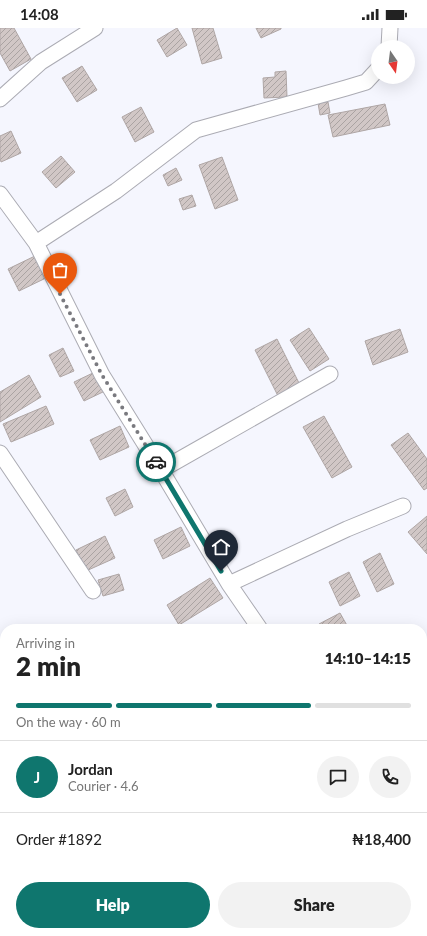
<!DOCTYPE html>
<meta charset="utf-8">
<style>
:root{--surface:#fff;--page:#f2f2f2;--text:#222;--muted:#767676;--line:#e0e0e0;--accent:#0f766e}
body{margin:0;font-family:Lato,sans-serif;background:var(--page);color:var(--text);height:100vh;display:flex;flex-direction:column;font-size:15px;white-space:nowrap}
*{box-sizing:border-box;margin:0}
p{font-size:13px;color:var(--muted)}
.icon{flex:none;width:22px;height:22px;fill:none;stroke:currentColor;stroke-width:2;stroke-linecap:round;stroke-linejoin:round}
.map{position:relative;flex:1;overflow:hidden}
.side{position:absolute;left:0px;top:596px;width:427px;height:312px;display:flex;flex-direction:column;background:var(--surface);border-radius:16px 16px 0 0;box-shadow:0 4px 16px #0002}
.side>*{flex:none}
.needle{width:26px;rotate:166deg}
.controls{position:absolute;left:371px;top:12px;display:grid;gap:8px}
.controls a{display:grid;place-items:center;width:44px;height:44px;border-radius:50%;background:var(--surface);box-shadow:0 4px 16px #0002;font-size:20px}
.pin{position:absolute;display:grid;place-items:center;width:34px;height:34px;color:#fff;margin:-41px -17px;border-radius:50% 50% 50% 0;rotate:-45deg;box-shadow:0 0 4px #0007}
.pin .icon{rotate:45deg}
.courier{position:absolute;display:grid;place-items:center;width:40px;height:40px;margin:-20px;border:3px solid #0f766e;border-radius:50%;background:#fff;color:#222;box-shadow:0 1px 5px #0007}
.headline em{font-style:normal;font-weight:800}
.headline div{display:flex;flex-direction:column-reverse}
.headline{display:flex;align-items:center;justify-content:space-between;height:68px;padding:0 16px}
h1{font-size:26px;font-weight:800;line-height:30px}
.bar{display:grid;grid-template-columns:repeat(4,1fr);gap:6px 4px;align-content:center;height:48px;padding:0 16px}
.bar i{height:5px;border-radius:3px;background:var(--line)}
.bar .current{background:var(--accent)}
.bar p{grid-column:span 4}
.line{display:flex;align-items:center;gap:10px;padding:0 16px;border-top:1px solid var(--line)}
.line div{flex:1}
.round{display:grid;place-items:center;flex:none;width:42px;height:42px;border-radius:21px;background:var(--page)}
.cta{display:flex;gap:8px;margin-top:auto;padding:8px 16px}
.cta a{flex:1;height:46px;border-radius:24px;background:var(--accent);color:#fff;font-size:16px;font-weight:800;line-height:46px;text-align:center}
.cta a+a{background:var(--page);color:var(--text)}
.status{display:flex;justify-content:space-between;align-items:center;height:28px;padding:0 20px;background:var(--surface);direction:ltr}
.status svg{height:11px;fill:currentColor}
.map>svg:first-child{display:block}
</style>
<div class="status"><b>14:08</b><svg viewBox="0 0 49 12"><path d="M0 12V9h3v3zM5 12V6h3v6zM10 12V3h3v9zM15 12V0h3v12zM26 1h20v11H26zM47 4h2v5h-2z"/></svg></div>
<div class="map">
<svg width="427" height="908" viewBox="0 0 427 908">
<defs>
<pattern id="building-hatch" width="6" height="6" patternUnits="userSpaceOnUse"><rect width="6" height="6" fill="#d1c7c6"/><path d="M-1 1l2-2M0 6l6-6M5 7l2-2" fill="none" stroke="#aaa3a2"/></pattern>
</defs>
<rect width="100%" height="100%" fill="#f5f6fe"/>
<!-- building -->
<path fill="url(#building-hatch)" stroke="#afa6a5" d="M0,0H14L31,31L10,43L0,25Z
M177,0L187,17L167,29L157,12Z
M192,0H213L222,30L202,36Z
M256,0H281V1L261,10Z
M82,38L97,62L77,74L62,50Z
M286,43L287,69L264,70L263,50L275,49V44Z
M328,74L330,85L320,87L318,75Z
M385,76L390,97L333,109L328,87Z
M141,79L154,104L135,114L122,89Z
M11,103L21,125L1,134L0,130V108Z
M61,128L75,144L56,160L42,144Z
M222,129L238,172L215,181L199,137Z
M176,140L182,152L168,158L163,147Z
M192,167L196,178L183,182L179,171Z
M37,227L48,249L19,263L8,241Z
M309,300L329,331L310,343L290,312Z
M400,301L408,324L373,337L365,313Z
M277,311L302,361L280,372L255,322Z
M63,320L74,343L60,349L49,327Z
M95,344L105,363L84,373L74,354Z
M29,347L41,369L0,394V364Z
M46,378L54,396L11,414L3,396Z
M324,388L352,439L332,450L303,399Z
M120,398L129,419L100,432L90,412Z
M408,405L427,431V460L424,462L391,417Z
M125,461L133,479L115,488L106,470Z
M427,488V526L408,504Z
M181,499L190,518L163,531L154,512Z
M105,508L115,530L86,543L76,522Z
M380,525L394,556L377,564L363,534Z
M349,544L360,568L340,578L329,554Z
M119,546L124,562L103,568L98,552Z
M210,550L223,570L179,597L167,577Z
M340,585L349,601H321L319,596Z
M348,903H366L369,908H343L342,906Z"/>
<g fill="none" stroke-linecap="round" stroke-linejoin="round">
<!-- minor casing -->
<g stroke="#ababb3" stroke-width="17">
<path id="minor" d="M389,19L390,0
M0,71L41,34L95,0
M0,166L36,215L102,347L161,442L229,556L260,601
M36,215L116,163L196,102L346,60L366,54L378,41
M0,425L93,563
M161,442L330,346
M229,556L347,501L403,478
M422,641L427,637
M0,820L5,826
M422,863L427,871
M72,903L77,908"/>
</g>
<!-- minor -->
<use href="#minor" stroke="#fff" stroke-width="15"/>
</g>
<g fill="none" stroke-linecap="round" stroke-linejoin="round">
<!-- done -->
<path stroke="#7a7a7f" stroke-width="4" stroke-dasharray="0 7.2" d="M60,266L102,347L156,434"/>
<!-- route -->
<path stroke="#0f766e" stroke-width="5" d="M156,434L221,543"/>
</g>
</svg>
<div class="controls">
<a><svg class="needle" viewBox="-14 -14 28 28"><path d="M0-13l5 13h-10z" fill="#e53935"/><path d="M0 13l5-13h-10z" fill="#767676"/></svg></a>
</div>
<div class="pin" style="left:60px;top:266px;background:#ea580c"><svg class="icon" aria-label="bag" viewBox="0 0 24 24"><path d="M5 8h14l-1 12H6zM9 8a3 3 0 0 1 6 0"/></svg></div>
<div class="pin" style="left:221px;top:543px;background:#1f2937"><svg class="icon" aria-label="home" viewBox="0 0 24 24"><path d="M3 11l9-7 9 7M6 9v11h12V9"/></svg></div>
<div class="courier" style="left:156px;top:434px"><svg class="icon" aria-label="car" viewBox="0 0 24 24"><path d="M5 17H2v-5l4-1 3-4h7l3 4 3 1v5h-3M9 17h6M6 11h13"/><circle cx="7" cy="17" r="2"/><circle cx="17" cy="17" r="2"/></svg></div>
<section class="side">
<div class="headline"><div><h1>2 min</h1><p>Arriving in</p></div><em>14:10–14:15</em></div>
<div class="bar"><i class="current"></i><i class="current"></i><i class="current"></i><i></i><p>On the way · 60 m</p></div>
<div class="line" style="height:72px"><b class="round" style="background:var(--accent);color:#fff">J</b><div><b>Jordan</b><p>Courier · 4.6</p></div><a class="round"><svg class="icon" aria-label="chat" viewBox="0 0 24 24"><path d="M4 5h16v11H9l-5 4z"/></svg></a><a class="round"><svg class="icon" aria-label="phone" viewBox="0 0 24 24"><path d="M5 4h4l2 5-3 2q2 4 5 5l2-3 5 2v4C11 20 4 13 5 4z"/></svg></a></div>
<div class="line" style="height:52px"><div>Order #1892</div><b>₦18,400</b></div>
<div class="cta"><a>Help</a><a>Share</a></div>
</section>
</div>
